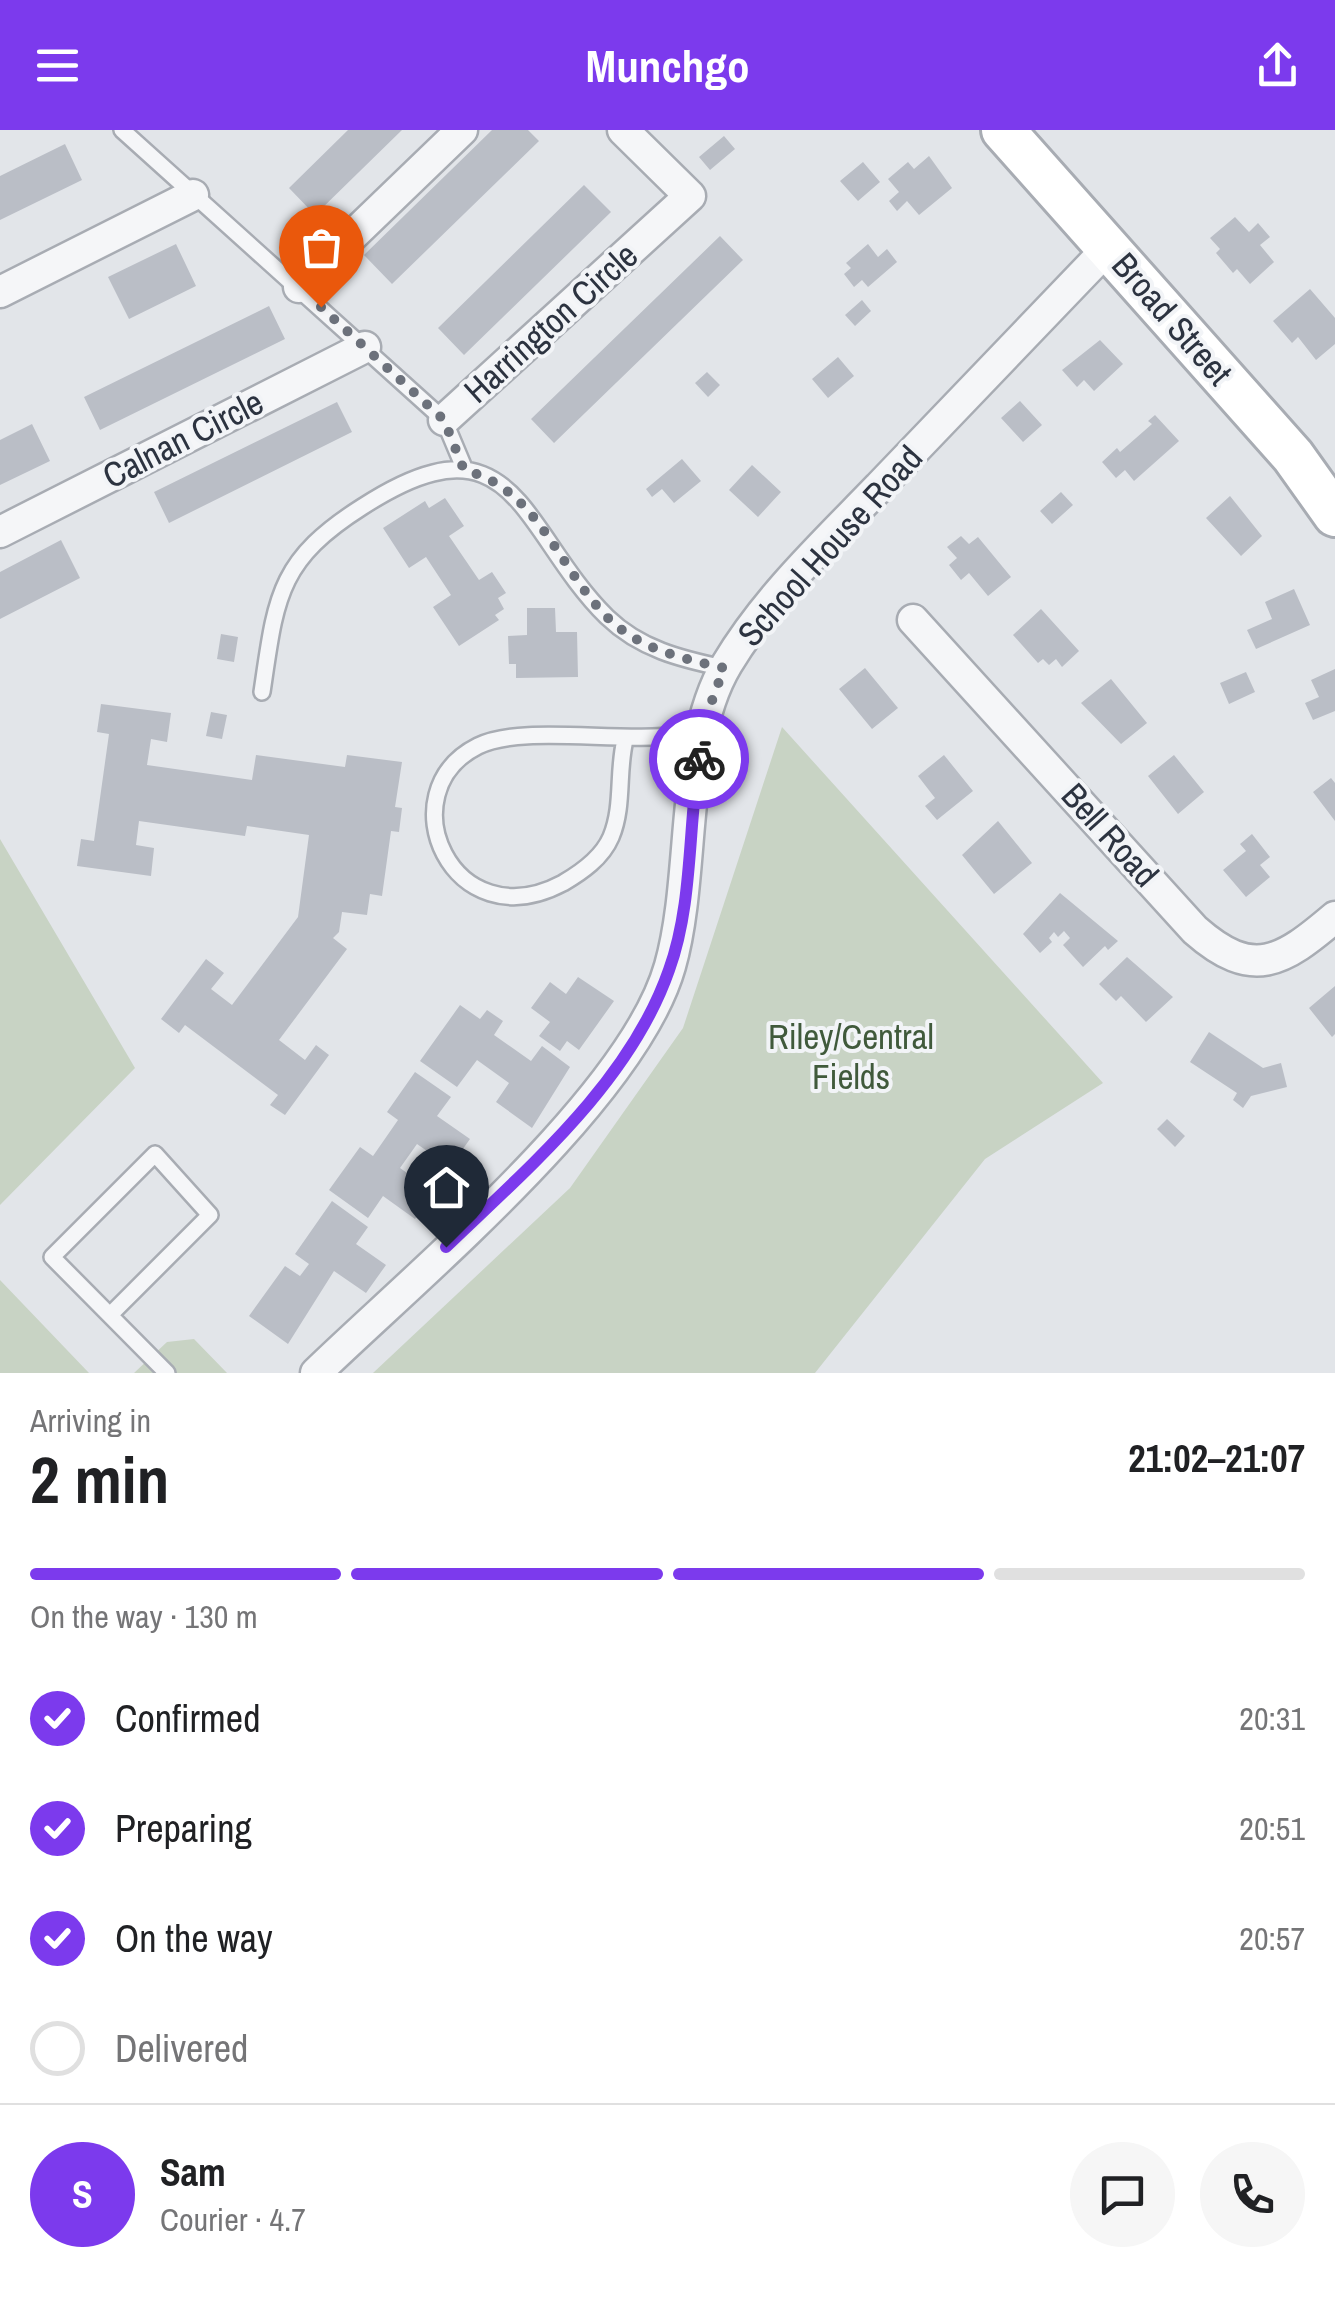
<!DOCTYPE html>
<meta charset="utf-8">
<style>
:root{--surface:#fff;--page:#f6f6f6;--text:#202124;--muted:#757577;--line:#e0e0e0;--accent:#7c3aed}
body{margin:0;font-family:"Archivo Narrow",sans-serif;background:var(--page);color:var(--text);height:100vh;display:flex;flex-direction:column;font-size:38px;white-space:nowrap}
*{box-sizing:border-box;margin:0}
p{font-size:32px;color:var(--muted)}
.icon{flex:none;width:55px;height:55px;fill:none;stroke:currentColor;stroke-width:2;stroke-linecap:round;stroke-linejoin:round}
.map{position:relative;height:1243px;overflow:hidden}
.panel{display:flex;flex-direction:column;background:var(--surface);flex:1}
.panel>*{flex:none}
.pin{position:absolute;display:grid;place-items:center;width:85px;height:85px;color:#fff;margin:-102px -42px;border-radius:50% 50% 50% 0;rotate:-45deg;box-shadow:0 0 10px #0007}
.pin .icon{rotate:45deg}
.courier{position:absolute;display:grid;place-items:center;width:100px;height:100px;margin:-50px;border:8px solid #7c3aed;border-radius:50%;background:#fff;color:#222;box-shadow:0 2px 12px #0007}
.overview em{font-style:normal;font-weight:700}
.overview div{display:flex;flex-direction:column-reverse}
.overview{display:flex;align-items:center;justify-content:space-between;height:170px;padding:0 30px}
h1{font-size:65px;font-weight:700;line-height:75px}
.bar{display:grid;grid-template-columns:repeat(4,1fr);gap:15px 10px;align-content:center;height:120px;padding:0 30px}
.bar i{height:12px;border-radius:8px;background:var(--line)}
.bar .current{background:var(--accent)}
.bar p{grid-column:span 4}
.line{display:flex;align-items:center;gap:25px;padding:0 30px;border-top:2px solid var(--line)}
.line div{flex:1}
.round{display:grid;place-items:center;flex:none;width:105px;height:105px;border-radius:52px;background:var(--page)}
ol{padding:0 30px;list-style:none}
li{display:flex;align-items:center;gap:30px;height:110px}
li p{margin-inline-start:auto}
li .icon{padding:10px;border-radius:50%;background:var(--accent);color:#fff;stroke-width:4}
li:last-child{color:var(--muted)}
li i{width:55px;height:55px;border:5px solid var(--line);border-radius:50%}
header{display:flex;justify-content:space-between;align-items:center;height:130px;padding:0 30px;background:var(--accent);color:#fff;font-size:45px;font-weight:700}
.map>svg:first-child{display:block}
</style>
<header><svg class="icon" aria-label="menu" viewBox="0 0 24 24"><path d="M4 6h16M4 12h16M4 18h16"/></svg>Munchgo<svg class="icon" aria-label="share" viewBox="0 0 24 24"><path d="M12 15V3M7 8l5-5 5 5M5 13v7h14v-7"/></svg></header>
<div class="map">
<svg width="1335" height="1243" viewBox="0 0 1335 1243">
<rect width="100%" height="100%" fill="#e2e5e9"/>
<!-- green -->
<path fill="#c8d3c4" d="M782,597L1103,953L985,1029L815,1243H373L570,1058L683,898Z
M0,709L135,938L0,1075Z
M0,1150L89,1243H0Z
M194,1209L227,1243H134L167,1212Z"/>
<!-- building -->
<path fill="#babec6" d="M348,0H402L315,85L289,58Z
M492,0H528L539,11L392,154L364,125Z
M724,6L735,19L710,40L699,27Z
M65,14L82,50L0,90V46Z
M929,26L952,58L919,85L907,71L897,81L889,71L899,62L888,49L908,32L914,39Z
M863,32L880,52L858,71L840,51Z
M584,55L611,82L464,225L438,198Z
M1235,87L1249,102L1258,93L1270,107L1260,115L1274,132L1250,154L1237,139L1233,143L1216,123L1220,119L1210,108Z
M720,106L743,130L554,313L531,289Z
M176,114L196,156L129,189L108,147Z
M868,114L878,127L887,119L897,132L868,157L862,150L854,157L844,144L851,138L846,133Z
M1310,159L1335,188V214L1316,230L1298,207L1292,213L1273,191Z
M862,170L871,181L855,196L845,185Z
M269,176L285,209L100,300L84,267Z
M1100,210L1123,234L1094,261L1084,250L1077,257L1062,240Z
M838,227L854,246L828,268L812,249Z
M707,242L720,255L708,267L695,253Z
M1020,271L1042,295L1023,312L1001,288Z
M337,272L352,302L169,393L154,362Z
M1155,285L1179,311L1134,351L1125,340L1116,348L1102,332L1117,318L1120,322L1152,294L1148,291Z
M32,294L50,331L0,355V310Z
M682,329L701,351L674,373L662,359L652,367L646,359Z
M752,335L781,362L758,387L729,360Z
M1061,362L1073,375L1052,394L1040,381Z
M1230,366L1262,406L1241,426L1206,388Z
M445,368L464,396L449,406L479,450L492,442L506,463L498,468L504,479L495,485L499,490L459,516L433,477L451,465L426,427L409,438L383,398L425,371L429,378Z
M961,406L969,414L978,407L1011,447L988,466L969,443L961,450L949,435L957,428L947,417Z
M61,410L80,448L0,489V442Z
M1294,459L1310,495L1256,519L1247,500L1272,489L1265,472Z
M527,478H555L556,502H577L578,547L516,548V534H509L508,506L527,505Z
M1041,479L1079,521L1062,537L1056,529L1049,535L1043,529L1038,533L1013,505Z
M221,504L238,507L234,532L217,529Z
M865,538L898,578L872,599L839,559Z
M1335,539V581L1313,590L1305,573L1319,567L1311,550Z
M1246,542L1255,562L1229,574L1220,553Z
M1111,549L1147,593L1121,614L1081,573Z
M101,574L171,583L167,612L151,609L147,635L252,650L256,625L345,637L347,625L402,632L395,677L402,678L399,702L391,701L382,766L370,764L367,785L342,782L339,802L333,808L347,819L279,910L305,930L316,915L329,925L285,985L270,975L278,965L185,895L179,903L161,889L206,829L224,843L211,859L232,875L298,787L309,705L247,696L245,706L139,691L136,715L154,718L151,746L77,736L81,709L94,711L109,604L97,602Z
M211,582L227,585L222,609L206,606Z
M944,625L973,661L937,690L925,676L935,668L918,646Z
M1174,625L1204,662L1178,684L1148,646Z
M1331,648L1335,653V691L1313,662Z
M998,691L1032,733L994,764L962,725Z
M1252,704L1270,727L1260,735L1270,747L1246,767L1223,740L1246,721L1240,714Z
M1060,763L1118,811L1108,820L1105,816L1083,837L1063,815L1070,808L1064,801L1058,807L1054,802L1049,808L1052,812L1040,823L1023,804Z
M1127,827L1173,867L1146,892L1121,866L1116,871L1099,854Z
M578,847L614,871L579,920L567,911L560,921L539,906L550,892L531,878L550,852L566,864Z
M1335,856V904L1332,907L1309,878Z
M460,875L480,889L487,880L503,891L494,905L531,931L542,916L570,937L532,998L496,972L509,953L477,930L457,957L420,931Z
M1209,902L1263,938L1281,933L1287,957L1251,966L1243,978L1233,970L1237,963L1190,932Z
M415,942L451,967L437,986L470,1009L450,1037L417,1014L400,1038L434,1062L415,1089L383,1066L368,1088L329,1060L360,1017L373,1026L398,990L387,982Z
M1167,989L1185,1006L1175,1017L1157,999Z
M332,1071L368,1097L356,1114L386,1135L366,1163L334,1141L288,1214L249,1186L285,1136L300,1146L309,1134L295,1124Z"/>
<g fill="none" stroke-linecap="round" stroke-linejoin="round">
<!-- service casing -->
<g stroke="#a8acb3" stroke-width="20">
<path id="service" d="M122,0L444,290L465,340
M262,562C276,468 277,431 362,377C516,277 520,401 607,487C640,519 681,529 724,538
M625,610C617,642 624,676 611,707C602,728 582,742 563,753C452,812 386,662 478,616C526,592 639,618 704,601
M110,1185L210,1085L155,1024L52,1127L167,1243"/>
</g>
<!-- minor casing -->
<g stroke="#a8acb3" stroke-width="35">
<path id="minor" d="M299,157L462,0
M0,162L193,65
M444,290L690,66L623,0
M0,402L365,217
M913,490L1195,800C1253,851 1282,832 1335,787
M316,1243C416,1146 633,967 670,836C696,745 679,614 727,534C767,467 826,412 879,357C956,277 1033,197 1109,117"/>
</g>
<!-- secondary casing -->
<g stroke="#a8acb3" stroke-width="48">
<path id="secondary" d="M1003,0L1293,326L1335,385"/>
</g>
<!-- service -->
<use href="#service" stroke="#f5f6f8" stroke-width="15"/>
<!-- minor -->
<use href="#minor" stroke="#f5f6f8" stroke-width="30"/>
<!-- secondary -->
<use href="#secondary" stroke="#fff" stroke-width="42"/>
</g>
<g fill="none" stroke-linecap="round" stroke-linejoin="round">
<!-- done -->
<path stroke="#6c717b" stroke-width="10" stroke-dasharray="0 18" d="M321,177L444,290L464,340C538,359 557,436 606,486C638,519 681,528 724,538L710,576L699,629"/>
<!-- route -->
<path stroke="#7c3aed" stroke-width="12" d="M446,1117C529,1037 630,952 669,840C693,774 688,698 699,629"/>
</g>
<g text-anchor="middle" stroke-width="8" stroke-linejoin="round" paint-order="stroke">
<!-- street labels -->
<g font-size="35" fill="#2c3340" stroke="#f2f4f7">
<text transform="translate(1172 189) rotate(49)" y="12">Broad Street</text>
<text transform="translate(551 193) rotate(-42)" y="12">Harrington Circle</text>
<text transform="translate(183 309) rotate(-27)" y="12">Calnan Circle</text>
<text transform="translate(830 416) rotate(-48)" y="12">School House Road</text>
<text transform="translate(1110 705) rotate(48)" y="12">Bell Road</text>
</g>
<!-- park labels -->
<g font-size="35" fill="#405a3b" stroke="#f2f4f7">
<text x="851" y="919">Riley/Central<tspan x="851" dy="40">Fields</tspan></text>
</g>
</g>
</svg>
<div class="pin" style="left:321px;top:177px;background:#ea580c"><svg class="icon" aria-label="bag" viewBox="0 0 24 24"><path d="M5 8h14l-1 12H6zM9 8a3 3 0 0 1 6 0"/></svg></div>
<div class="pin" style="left:446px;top:1117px;background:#1f2937"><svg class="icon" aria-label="home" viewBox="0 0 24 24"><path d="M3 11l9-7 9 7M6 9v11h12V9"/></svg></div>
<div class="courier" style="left:699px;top:629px"><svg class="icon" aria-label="bike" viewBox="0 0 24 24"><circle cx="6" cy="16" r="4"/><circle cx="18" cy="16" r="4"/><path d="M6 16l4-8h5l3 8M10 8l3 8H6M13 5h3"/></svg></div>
</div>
<section class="panel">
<div class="overview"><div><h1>2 min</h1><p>Arriving in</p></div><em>21:02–21:07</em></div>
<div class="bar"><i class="current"></i><i class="current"></i><i class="current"></i><i></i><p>On the way · 130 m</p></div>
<ol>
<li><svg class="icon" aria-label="check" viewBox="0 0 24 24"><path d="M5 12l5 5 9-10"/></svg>Confirmed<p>20:31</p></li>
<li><svg class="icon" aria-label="check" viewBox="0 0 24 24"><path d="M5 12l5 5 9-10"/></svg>Preparing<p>20:51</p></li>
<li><svg class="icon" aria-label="check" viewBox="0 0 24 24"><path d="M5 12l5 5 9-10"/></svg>On the way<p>20:57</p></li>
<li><i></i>Delivered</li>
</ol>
<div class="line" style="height:180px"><b class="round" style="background:var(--accent);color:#fff">S</b><div><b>Sam</b><p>Courier · 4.7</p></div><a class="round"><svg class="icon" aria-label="chat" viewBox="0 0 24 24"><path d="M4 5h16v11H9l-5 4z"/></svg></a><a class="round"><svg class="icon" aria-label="phone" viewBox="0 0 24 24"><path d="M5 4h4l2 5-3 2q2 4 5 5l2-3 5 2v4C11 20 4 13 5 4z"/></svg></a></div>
</section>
